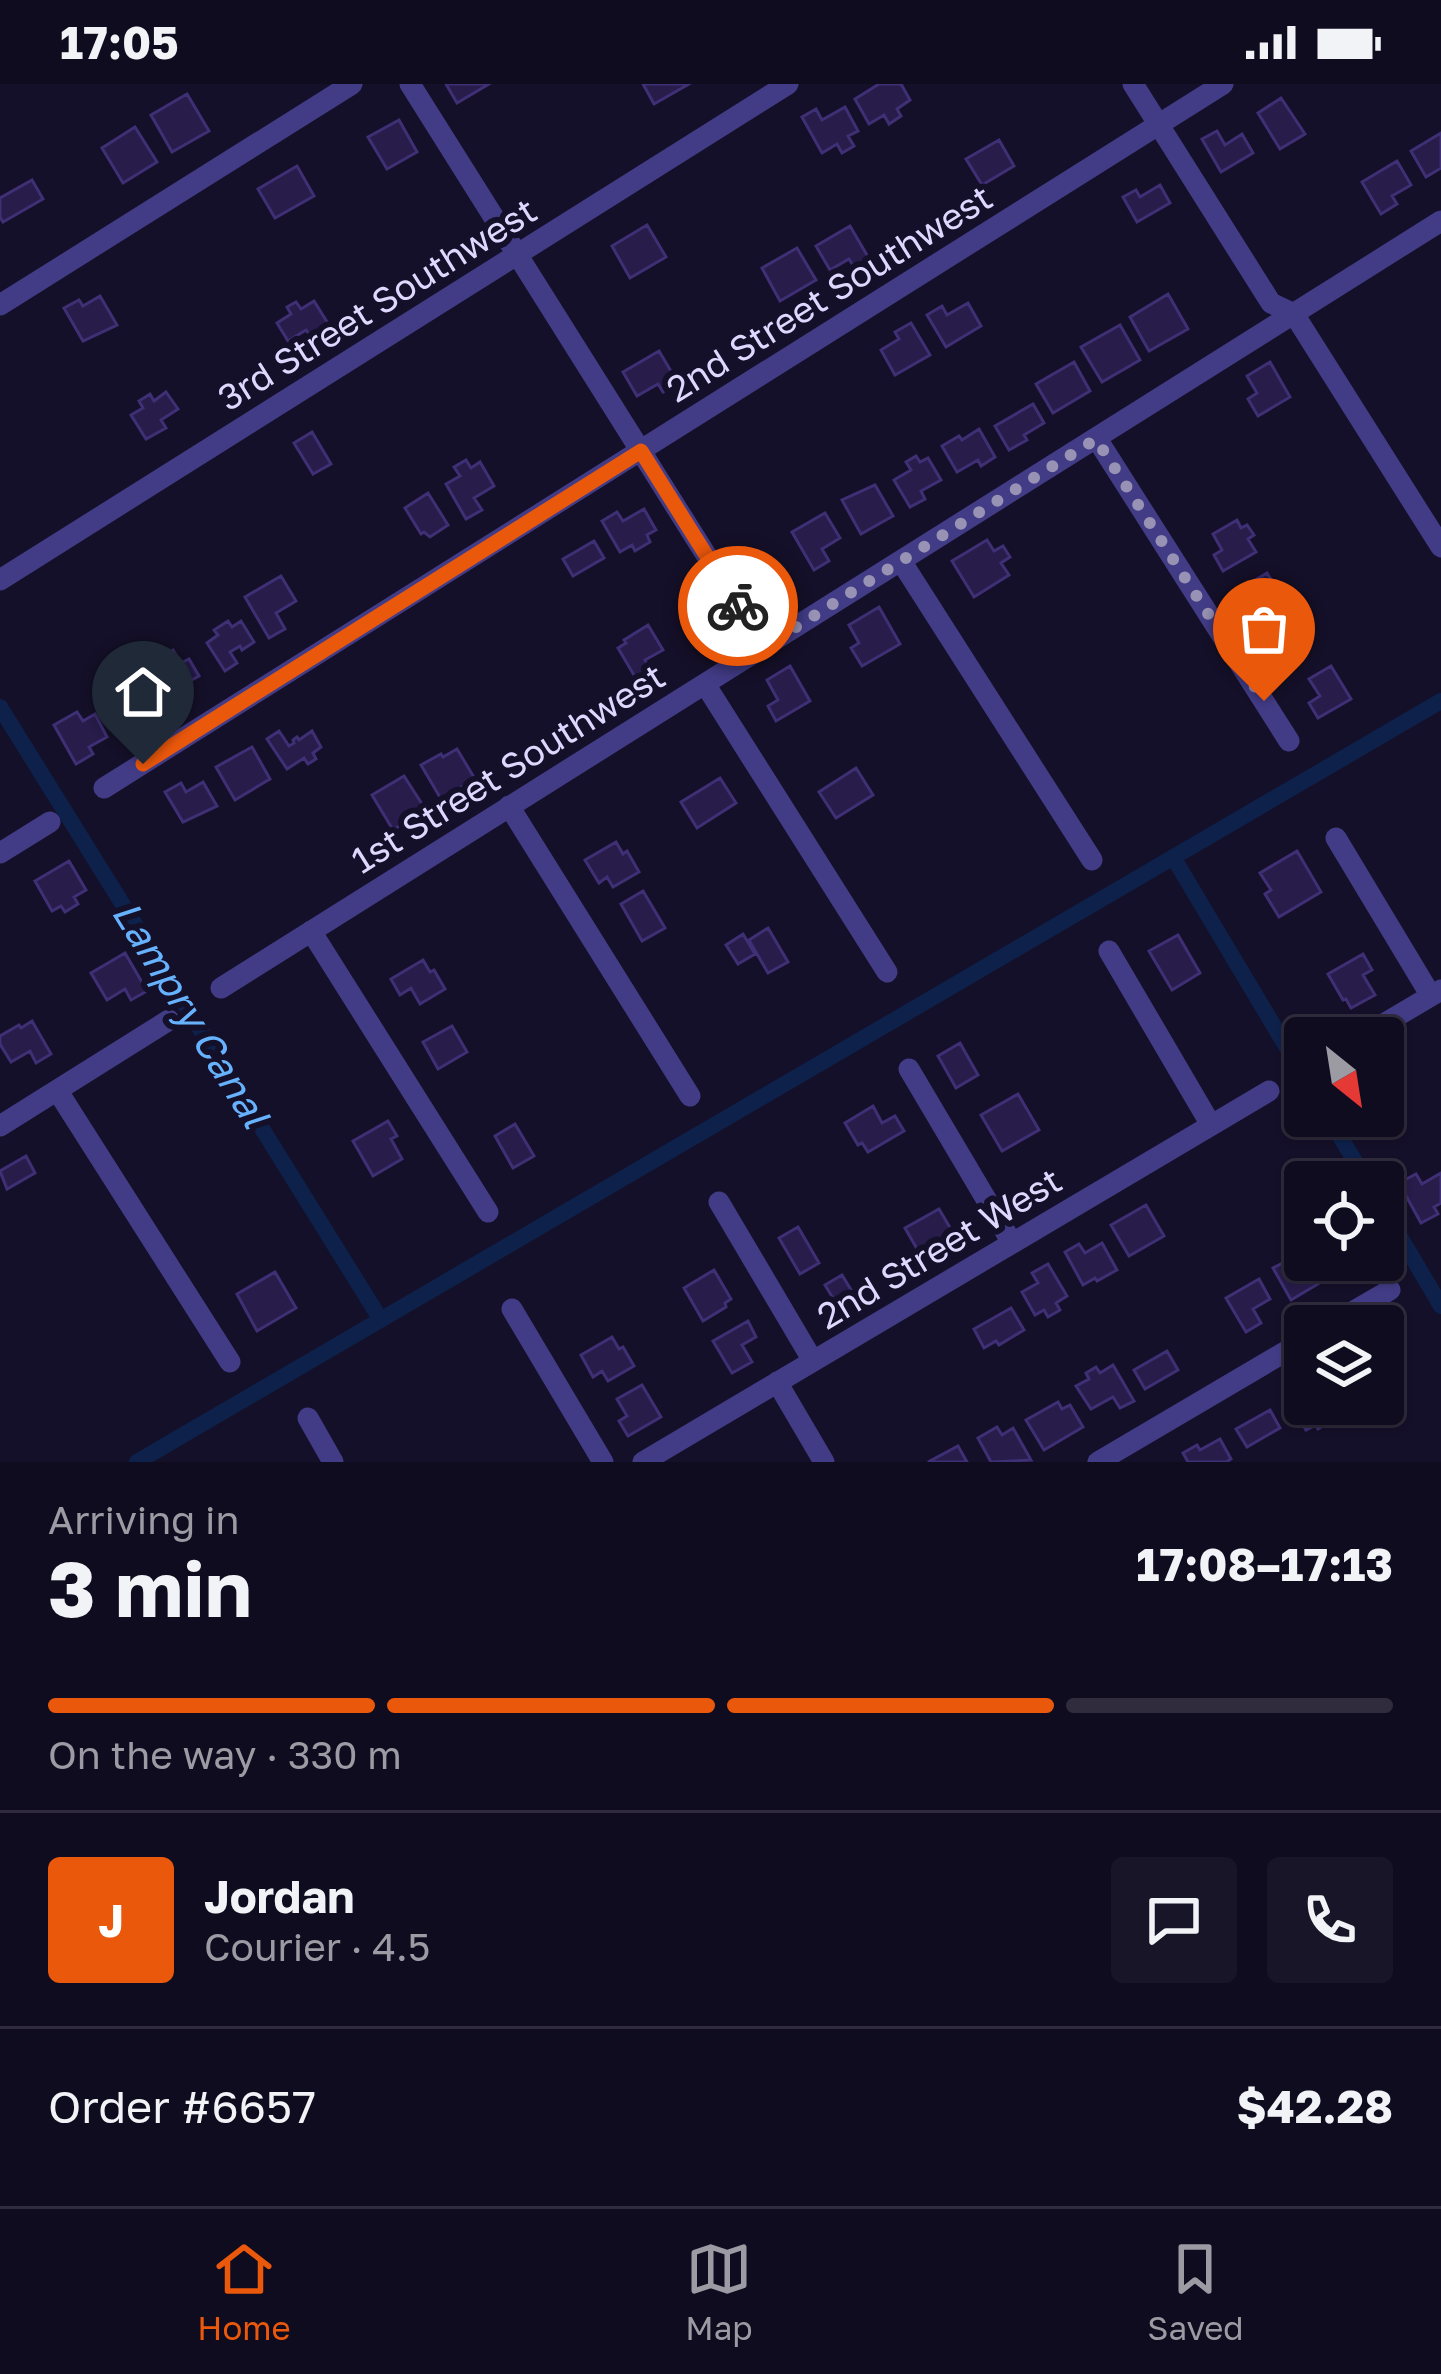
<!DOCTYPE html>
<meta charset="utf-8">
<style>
:root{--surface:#100c1f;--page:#191528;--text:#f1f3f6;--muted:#9c9ba4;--line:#302c3d;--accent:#ea580c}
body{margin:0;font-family:"Golos Text",sans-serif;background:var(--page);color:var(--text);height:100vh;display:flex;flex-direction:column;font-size:45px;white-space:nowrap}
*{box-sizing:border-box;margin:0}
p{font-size:39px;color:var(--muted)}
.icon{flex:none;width:66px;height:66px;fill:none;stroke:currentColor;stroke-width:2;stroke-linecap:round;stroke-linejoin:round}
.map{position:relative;height:1378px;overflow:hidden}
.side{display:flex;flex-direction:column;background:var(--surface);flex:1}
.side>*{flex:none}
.needle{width:78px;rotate:150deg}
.tools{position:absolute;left:1284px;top:933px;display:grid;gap:24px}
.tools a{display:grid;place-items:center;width:120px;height:120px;border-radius:12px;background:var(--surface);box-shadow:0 3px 9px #0004,0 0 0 3px var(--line);font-size:60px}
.pin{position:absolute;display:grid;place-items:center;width:102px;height:102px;color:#fff;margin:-123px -51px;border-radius:50% 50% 50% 0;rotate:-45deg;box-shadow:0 0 12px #0007}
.pin .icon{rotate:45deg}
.courier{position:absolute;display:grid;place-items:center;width:120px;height:120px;margin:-60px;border:9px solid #ea580c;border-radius:50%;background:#fff;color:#222;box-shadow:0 3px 15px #0007}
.headline em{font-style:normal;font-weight:700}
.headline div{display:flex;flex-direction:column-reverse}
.headline{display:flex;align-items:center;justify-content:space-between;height:204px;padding:0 48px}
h1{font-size:78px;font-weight:700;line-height:90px}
.bar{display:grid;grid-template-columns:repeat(4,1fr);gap:18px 12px;align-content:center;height:144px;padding:0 48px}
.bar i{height:15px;border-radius:9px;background:var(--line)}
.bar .on{background:var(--accent)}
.bar p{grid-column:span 4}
.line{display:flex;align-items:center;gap:30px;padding:0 48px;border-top:3px solid var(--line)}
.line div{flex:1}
.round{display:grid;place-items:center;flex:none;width:126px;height:126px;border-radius:12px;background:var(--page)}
.status{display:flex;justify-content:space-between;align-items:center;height:84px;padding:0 60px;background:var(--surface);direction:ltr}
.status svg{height:33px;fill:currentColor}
.menu{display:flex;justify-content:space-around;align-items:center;height:168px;border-top:3px solid var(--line);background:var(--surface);font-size:33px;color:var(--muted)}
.menu a{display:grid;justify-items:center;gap:6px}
.menu .on{color:var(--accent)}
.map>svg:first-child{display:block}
</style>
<div class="status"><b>17:05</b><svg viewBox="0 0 49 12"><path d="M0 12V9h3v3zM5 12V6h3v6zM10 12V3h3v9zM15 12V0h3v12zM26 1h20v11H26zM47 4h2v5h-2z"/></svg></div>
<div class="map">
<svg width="1441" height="1378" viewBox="0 0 1441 1378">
<rect width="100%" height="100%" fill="#151029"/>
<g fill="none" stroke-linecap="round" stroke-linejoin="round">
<!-- canal -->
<path stroke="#0d214b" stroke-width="16" d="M0,623L381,1236
M1173,773L1305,994
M1328,1032L1367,1098
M1383,1124L1441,1222
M137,1378L1441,617"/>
</g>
<!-- building -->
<path fill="#271c4a" stroke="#3f2f75" stroke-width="3" d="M446,0H489L457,19Z
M643,0H689L654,20Z
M901,0L910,16L897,25L901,32L889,40L884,31L869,40L855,15L879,0Z
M187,10L209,47L172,68L151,31Z
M1281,14L1305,50L1280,65L1258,29Z
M845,23L858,47L848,52L854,62L842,69L837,60L822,69L802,33L816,25L822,36Z
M399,36L417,68L387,85L368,53Z
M135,43L157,78L123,99L102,64Z
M1217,47L1225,61L1242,50L1253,69L1221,88L1202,55Z
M1441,49V84L1426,93L1411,67Z
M999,56L1014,82L982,101L966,75Z
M1397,77L1411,101L1392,112L1397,120L1381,130L1362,98Z
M297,82L314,112L275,134L258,105Z
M32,96L43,115L3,138L0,133V114Z
M1160,101L1170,119L1137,138L1123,113L1136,106L1140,113Z
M647,141L666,173L630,194L612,162Z
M850,142L871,178L856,186L849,175L830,186L816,162Z
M797,164L816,196L780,217L762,184Z
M1168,210L1188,245L1149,267L1130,233Z
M100,212L117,241L83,257L64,224L79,216L83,222Z
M314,217L329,241L311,253L306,246L288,257L277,239L291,230L287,223L296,218L301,225Z
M968,219L981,242L946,263L927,231L942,222L947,231Z
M911,239L930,271L895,291L881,266L899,255L895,248Z
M1120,241L1140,276L1102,298L1081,263Z
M659,267L678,299L663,308L658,300L637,312L623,288Z
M1074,278L1090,307L1053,329L1036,300Z
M1270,278L1290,313L1258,332L1248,315L1257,309L1247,292Z
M166,308L178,325L161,336L166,344L146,355L131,331L143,324L139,317L150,310L154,317Z
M1033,320L1044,339L1024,351L1027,356L1009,366L995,342Z
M979,345L995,373L981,382L978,376L957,388L942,362L959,352L962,356Z
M312,348L331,380L313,390L294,359Z
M916,372L920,378L928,374L941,396L921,407L925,415L910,423L894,396L911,386L906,378Z
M466,376L471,384L480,378L494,402L474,414L482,426L466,435L446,400L460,392L454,383Z
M875,401L893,432L861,450L842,416Z
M428,409L448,441L430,453L424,448L421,450L405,424Z
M644,425L656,446L647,451L650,458L635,467L632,461L620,468L602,437L617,428L623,437Z
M825,429L840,454L822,465L829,477L814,486L792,448Z
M1237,436L1241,444L1247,441L1254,451L1248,455L1256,468L1223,487L1214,471L1222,466L1213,450Z
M987,456L994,467L1003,462L1010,473L1001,479L1009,491L974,513L952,477Z
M594,457L604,474L573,492L563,475Z
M1267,489L1284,517L1266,528L1250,499Z
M281,492L296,517L276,529L285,545L269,554L245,513Z
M879,523L900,560L862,582L851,564L859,559L849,541Z
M228,537L232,543L241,537L254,558L242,566L240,562L230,568L237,579L225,587L207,559L218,551L214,546Z
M648,541L663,566L645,576L652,589L638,598L618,564L626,559L624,556Z
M173,566L181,579L189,575L199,592L174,606L156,576Z
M790,582L810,617L776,637L768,622L778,616L767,596Z
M1331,582L1351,615L1318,634L1309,619L1320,612L1309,595Z
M130,593L148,624L123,638L114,621L119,619L111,605Z
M77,628L83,637L95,630L107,653L89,663L93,670L76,680L54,641Z
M279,647L289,662L294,659L293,656L297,653L299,656L312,647L321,663L313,669L316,675L308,680L304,674L287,685L267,655Z
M252,663L270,695L235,716L216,683Z
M457,665L475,695L441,715L421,681L441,670L443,673Z
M856,684L873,711L836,734L819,708Z
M404,692L424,723L416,728L418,730L404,735L406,738L393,746L372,711Z
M720,694L736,719L697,744L681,718Z
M203,698L217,722L183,738L165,708L181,699L186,708Z
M616,758L623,770L627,767L639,788L613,803L607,793L599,799L585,776Z
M1297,767L1321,808L1279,833L1265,810L1271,806L1260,789Z
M69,777L86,806L74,813L78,820L65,828L61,822L52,827L35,797Z
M643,807L665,844L642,857L621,820Z
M768,844L788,878L768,889L749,856Z
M743,850L755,870L738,880L726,861Z
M1178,851L1200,889L1172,906L1149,867Z
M125,869L147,907L131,916L125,905L107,916L91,889Z
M1363,870L1372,886L1363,891L1375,911L1351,924L1346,915L1343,916L1328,890Z
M423,876L430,888L434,886L445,905L420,920L411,904L400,911L391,895Z
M32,937L51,970L36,979L30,967L11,978L0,960V952L19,941L21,944Z
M452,942L467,968L438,985L423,958Z
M960,959L978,991L956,1004L938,972Z
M1018,1010L1039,1046L1002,1067L981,1031Z
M873,1022L882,1039L895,1032L904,1047L868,1068L862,1059L858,1061L845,1039Z
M388,1037L397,1052L391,1055L402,1075L373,1092L353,1057Z
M515,1040L534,1072L513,1084L495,1052Z
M26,1072L35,1089L7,1105L0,1087Z
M1441,1089V1119L1434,1123L1438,1130L1421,1139L1399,1099L1416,1090L1422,1100Z
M1146,1121L1164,1152L1129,1172L1111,1141Z
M939,1125L958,1157L924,1177L905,1144Z
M798,1143L819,1179L800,1190L779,1154Z
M1102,1159L1117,1186L1097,1197L1095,1194L1083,1201L1065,1168L1079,1160L1085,1169Z
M1305,1168V1176H1318L1328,1194L1291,1216L1273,1184Z
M1048,1180L1067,1212L1056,1219L1060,1226L1048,1233L1044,1226L1035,1231L1022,1208L1038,1199L1032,1189Z
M714,1186L731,1215L725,1219L726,1223L703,1237L684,1204Z
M275,1188L296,1224L257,1247L237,1210Z
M842,1191L853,1209L836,1219L825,1201Z
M1259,1195L1270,1215L1253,1225L1261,1239L1246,1248L1226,1214Z
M1011,1224L1024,1246L999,1261L996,1257L984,1264L974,1245Z
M748,1237L756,1253L742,1261L752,1278L732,1289L713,1257Z
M612,1253L619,1265L623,1263L634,1282L608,1297L602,1287L593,1293L581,1271Z
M1167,1267L1178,1286L1145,1305L1134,1286Z
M1113,1281L1134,1317L1120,1324L1113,1313L1091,1325L1076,1302L1089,1295L1086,1289L1096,1283L1100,1289Z
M642,1301L661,1333L628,1352L619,1337L627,1332L617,1315Z
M1305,1313V1320H1331L1338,1333L1318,1345L1316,1341L1306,1346L1291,1320Z
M1058,1318L1062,1325L1070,1321L1083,1343L1044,1366L1026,1336Z
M1270,1326L1280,1344L1247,1363L1236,1345Z
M997,1343L1002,1351L1013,1344L1031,1376L991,1378L978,1354Z
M1220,1355L1231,1375L1226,1378H1188L1183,1369L1197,1361L1200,1366Z
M958,1362L967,1378H928Z"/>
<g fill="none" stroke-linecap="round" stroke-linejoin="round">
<!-- minor -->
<path stroke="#423c87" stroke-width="21" d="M410,0L764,563
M1133,0L1271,219L1294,230L1441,463
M0,221L352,0
M1097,355L1289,657
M901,477L1092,776
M0,496L788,0
M705,600L887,888
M104,704L1223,0
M509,722L690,1012
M1336,754L1431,912
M0,769L50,738
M311,847L488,1128
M1109,867L1211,1041
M221,904L1441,137
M1360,954L1441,906
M909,985L1012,1159
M57,1006L230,1278
M0,1042L169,936
M719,1118L813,1277
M512,1225L603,1378
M1328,1242L1390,1206
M777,1298L824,1378
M308,1334L333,1378
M643,1378L1269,1007
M1098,1378L1305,1256"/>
</g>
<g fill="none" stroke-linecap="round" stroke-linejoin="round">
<!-- done -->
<path stroke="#9892b4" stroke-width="12" stroke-dasharray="0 21.6" d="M738,522L764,563L1096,355L1264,617"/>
<!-- route -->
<path stroke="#ea580c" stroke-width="15" d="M143,680L641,367L738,522"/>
</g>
<g text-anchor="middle" stroke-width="12" stroke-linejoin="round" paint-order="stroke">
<!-- street labels -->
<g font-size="36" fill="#ded8ff" stroke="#151029">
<text transform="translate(829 209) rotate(-32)" y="13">2nd Street Southwest</text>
<text transform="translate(377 220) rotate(-32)" y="13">3rd Street Southwest</text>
<text transform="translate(508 684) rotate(-32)" y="13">1st Street Southwest</text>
<text transform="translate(939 1164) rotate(-31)" y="13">2nd Street West</text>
</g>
<!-- water labels -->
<g font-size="39" font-style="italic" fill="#67b2fe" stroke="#151029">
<text transform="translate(191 930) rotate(58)" y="14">Lampry Canal</text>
</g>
</g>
</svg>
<div class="tools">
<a><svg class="needle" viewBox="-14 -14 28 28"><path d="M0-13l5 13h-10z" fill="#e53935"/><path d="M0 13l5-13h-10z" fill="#9c9ba4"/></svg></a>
<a><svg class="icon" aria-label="locate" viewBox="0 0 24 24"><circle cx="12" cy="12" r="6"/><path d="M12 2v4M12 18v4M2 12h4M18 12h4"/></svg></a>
<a><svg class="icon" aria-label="layers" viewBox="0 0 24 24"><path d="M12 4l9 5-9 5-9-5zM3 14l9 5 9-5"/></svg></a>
</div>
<div class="pin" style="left:1264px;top:617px;background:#ea580c"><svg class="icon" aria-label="bag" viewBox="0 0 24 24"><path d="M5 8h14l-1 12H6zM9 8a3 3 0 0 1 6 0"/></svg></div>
<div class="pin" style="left:143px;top:680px;background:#1f2937"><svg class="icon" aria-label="home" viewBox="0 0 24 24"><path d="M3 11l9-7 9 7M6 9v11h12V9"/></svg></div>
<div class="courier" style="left:738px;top:522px"><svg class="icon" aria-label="bike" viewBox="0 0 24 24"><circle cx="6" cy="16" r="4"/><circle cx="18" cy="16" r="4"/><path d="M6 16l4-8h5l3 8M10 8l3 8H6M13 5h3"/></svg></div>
</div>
<section class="side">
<div class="headline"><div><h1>3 min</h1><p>Arriving in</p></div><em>17:08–17:13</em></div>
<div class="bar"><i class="on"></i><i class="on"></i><i class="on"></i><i></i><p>On the way · 330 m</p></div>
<div class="line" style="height:216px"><b class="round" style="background:var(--accent);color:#fff">J</b><div><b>Jordan</b><p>Courier · 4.5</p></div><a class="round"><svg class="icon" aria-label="chat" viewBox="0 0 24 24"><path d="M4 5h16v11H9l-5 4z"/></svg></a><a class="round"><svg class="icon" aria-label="phone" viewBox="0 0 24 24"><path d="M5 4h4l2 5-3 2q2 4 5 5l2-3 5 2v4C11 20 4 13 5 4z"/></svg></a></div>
<div class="line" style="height:156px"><div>Order #6657</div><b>$42.28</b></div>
</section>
<nav class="menu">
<a class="on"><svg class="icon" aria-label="home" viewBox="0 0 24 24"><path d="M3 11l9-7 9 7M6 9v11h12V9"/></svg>Home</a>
<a><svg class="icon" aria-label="map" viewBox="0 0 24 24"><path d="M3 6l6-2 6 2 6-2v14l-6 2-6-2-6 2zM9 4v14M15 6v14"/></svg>Map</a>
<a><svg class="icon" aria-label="saved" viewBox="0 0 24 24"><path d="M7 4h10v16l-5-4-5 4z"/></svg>Saved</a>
</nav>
